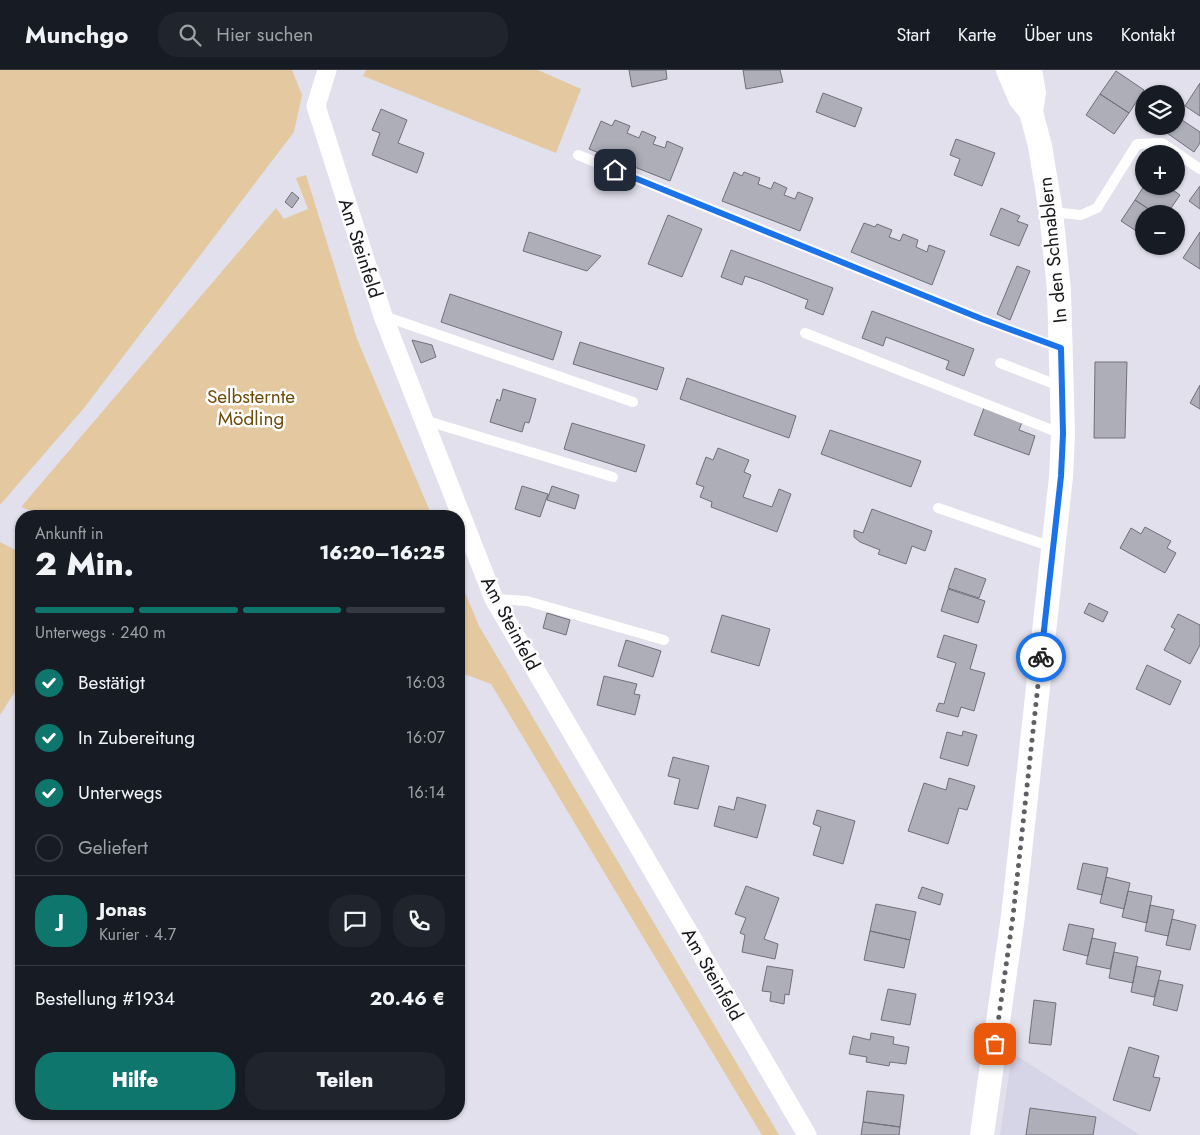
<!DOCTYPE html>
<html lang="de">
<meta charset="utf-8">
<style>
:root{--surface:#171b24;--page:#20242c;--text:#f1f3f6;--muted:#9ea1a6;--line:#363941;--accent:#0f766e}
body{margin:0;font-family:Jost,sans-serif;background:var(--page);color:var(--text);height:100vh;display:flex;flex-direction:column;font-size:19px;white-space:nowrap}
*{box-sizing:border-box;margin:0}
p{font-size:16px;color:var(--muted)}
.icon{flex:none;width:28px;height:28px;fill:none;stroke:currentColor;stroke-width:2;stroke-linecap:round;stroke-linejoin:round}
.map{position:relative;flex:1;overflow:hidden}
.drawer{position:absolute;left:15px;top:440px;width:450px;height:610px;display:flex;flex-direction:column;background:var(--surface);border-radius:20px;box-shadow:0 1px 4px #0004}
.drawer>*{flex:none}
.controls{position:absolute;left:1135px;top:15px;display:grid;gap:10px}
.controls a{display:grid;place-items:center;width:50px;height:50px;border-radius:50%;background:var(--surface);box-shadow:0 1px 4px #0004;font-size:25px}
.pin{position:absolute;display:grid;place-items:center;width:42px;height:42px;color:#fff;margin:-21px;border-radius:10px;box-shadow:0 2px 8px #0006}
.courier{position:absolute;display:grid;place-items:center;width:50px;height:50px;margin:-25px;border:4px solid #1a73e8;border-radius:50%;background:#fff;color:#222;box-shadow:0 1px 6px #0007}
.head em{font-style:normal;font-weight:800}
.head div{display:flex;flex-direction:column-reverse}
.head{display:flex;align-items:center;justify-content:space-between;height:85px;padding:0 20px}
h1{font-size:32px;font-weight:800;line-height:38px}
.bar{display:grid;grid-template-columns:repeat(4,1fr);gap:8px 5px;align-content:center;height:60px;padding:0 20px}
.bar i{height:6px;border-radius:4px;background:var(--line)}
.bar .current{background:var(--accent)}
.bar p{grid-column:span 4}
.line{display:flex;align-items:center;gap:12px;padding:0 20px;border-top:1px solid var(--line)}
.line div{flex:1}
.round{display:grid;place-items:center;flex:none;width:52px;height:52px;border-radius:20px;background:var(--page)}
ol{padding:0 20px;list-style:none}
li{display:flex;align-items:center;gap:15px;height:55px}
li p{margin-inline-start:auto}
li .icon{padding:5px;border-radius:50%;background:var(--accent);color:#fff;stroke-width:4}
li:last-child{color:var(--muted)}
li i{width:28px;height:28px;border:2px solid var(--line);border-radius:50%}
.button{display:flex;gap:10px;margin-top:auto;padding:10px 20px}
.button a{flex:1;height:58px;border-radius:20px;background:var(--accent);color:#fff;font-size:20px;font-weight:800;line-height:58px;text-align:center}
.button a+a{background:var(--page);color:var(--text)}
header{display:flex;align-items:center;gap:30px;box-sizing:border-box;height:70px;padding:0 25px;background:var(--surface);border-bottom:1px solid var(--line)}
header strong{font-size:24px}
nav{display:flex;gap:28px;margin-inline-start:auto;font-size:18px}
.search{width:350px;height:45px;background:var(--page);display:flex;align-items:center;gap:12px;box-sizing:border-box;padding:0 18px;border-radius:20px;color:var(--muted);font-size:19px}
.map>svg:first-child{display:block}
</style>
<header>
<strong>Munchgo</strong>
<div class="search"><svg class="icon" aria-label="search" viewBox="0 0 24 24"><circle cx="10" cy="10" r="6"/><path d="M15 15l6 6"/></svg>Hier suchen</div>
<nav><a>Start</a><a>Karte</a><a>Über uns</a><a>Kontakt</a></nav>
</header>
<div class="map">
<svg width="1200" height="1065" viewBox="0 0 1200 1065">
<rect width="100%" height="100%" fill="#e1e0ec"/>
<!-- built -->
<path fill="#d6d4e7" d="M1012,983L1140,1065H1000Z"/>
<!-- green -->
<path fill="#e4c9a0" d="M0,0H292L302,25L294,62L84,338L0,435Z
M366,0H538L581,19L556,83L363,6Z
M306,105L357,269L432,446H45L21,437L276,138L284,149L308,139L296,108Z
M0,472L21,483V612L0,645Z
M459,508L479,556L779,1065H762L491,614L459,602Z"/>
<!-- building -->
<path fill="#aeaeb9" stroke="#706f7a" d="M629,0H666L667,9L632,17Z
M743,0H780L783,12L746,19Z
M1116,1L1144,20L1129,43L1100,24Z
M1200,13V46L1185,36Z
M823,23L862,38L855,57L816,42Z
M1100,24L1129,43L1114,64L1086,45Z
M381,39L407,50L398,73L424,83L417,103L372,85L380,63L372,60Z
M1176,46L1200,62V73L1194,82L1157,56H1176Z
M615,50L630,56L627,63L639,68L642,61L656,67L653,74L665,78L667,71L683,78L670,111L589,79L601,51L612,56Z
M956,69L995,83L982,116L954,105L960,89L950,85Z
M734,102L742,106L744,102L760,108L758,114L771,119L774,112L787,118L784,125L795,129L798,122L813,128L800,161L722,131Z
M1144,116H1167L1180,125L1167,144H1156L1135,130Z
M1200,116V139L1189,131Z
M292,122L299,128L292,138L285,132Z
M1135,130L1156,144H1144V166L1121,151Z
M1001,138L1020,146L1017,151L1028,155L1019,176L990,165Z
M668,145L702,159L682,207L648,194Z
M864,153L875,157L877,154L892,160L889,167L900,171L903,164L918,170L916,177L927,182L929,175L945,181L932,215L851,182Z
M529,162L601,186L587,201L523,181Z
M1200,162V199L1183,188Z
M731,180L833,218L823,245L805,238L808,230L760,211L745,206L742,215L721,207Z
M1017,196L1030,201L1010,250L997,244Z
M450,224L562,262L553,290L441,252Z
M872,241L974,279L964,306L946,299L949,291L902,273L886,267L883,276L862,268Z
M412,270L432,275L436,287L421,293Z
M580,272L664,298L657,320L573,294Z
M1095,292H1127L1125,368H1094Z
M687,308L796,346L789,368L680,329Z
M1200,315V339L1190,333Z
M503,319L536,329L529,353L525,352L522,362L490,352L497,329L500,331Z
M984,338L1022,352L1019,360L1035,366L1029,385L974,365Z
M572,353L645,375L636,402L564,379Z
M830,360L921,391L911,417L821,384Z
M718,378L749,390L744,402L751,405L743,427L772,437L779,419L791,424L777,462L711,437L712,432L700,427L704,417L696,414L706,387L713,390Z
M522,416L548,424L540,447L515,439Z
M552,416L579,425L575,439L547,430Z
M872,439L932,461L925,481L912,476L906,494L878,484L880,480L860,472L854,467V460L863,463Z
M1145,457L1171,471L1167,478L1176,483L1165,503L1120,478L1131,458L1141,464Z
M955,498L986,509L979,528L948,518Z
M948,519L985,531L978,553L941,541Z
M1089,533L1108,542L1103,552L1084,543Z
M547,543L570,550L566,565L543,558Z
M1178,544L1200,555V575L1190,594L1164,580L1175,559L1171,557Z
M722,545L770,559L759,596L711,582Z
M944,565L977,575L970,599L985,603L974,641L961,637L958,647L936,641L939,633L944,634L956,593L937,587Z
M626,570L661,581L653,607L618,596Z
M1147,595L1181,611L1170,635L1136,619Z
M604,606L637,614L634,624L640,625L635,645L597,635Z
M963,661L977,665L968,696L940,688L947,662L962,666Z
M673,687L709,696L698,739L674,734L680,709L668,706Z
M949,708L975,716L967,740L959,738L948,774L908,761L924,713L946,720Z
M737,727L766,735L757,768L714,756L719,736L734,740Z
M817,740L855,751L843,794L813,785L821,757L813,754Z
M1083,793L1108,798L1102,825L1077,819Z
M1106,807L1130,813L1124,839L1100,833Z
M746,816L779,828L764,869L778,874L775,889L742,882L745,865L740,863L746,848L735,844Z
M922,817L943,824L940,835L918,828Z
M1128,821L1152,826L1147,853L1122,847Z
M876,834L916,842L910,870L870,861Z
M1150,835L1174,840L1168,866L1145,861Z
M1172,849L1196,855L1190,880L1166,875Z
M1069,854L1094,859L1088,886L1063,880Z
M870,861L910,870L904,898L864,890Z
M1092,868L1116,873L1110,899L1086,894Z
M1114,882L1138,887L1133,913L1109,908Z
M767,896L793,900L789,925L785,924L784,934L770,931L771,922L762,921Z
M1136,896L1161,901L1154,927L1131,922Z
M1159,910L1183,915L1177,941L1153,935Z
M888,919L916,924L910,955L881,950Z
M1034,930L1056,933L1051,975L1029,973Z
M871,963L894,967L893,974L909,977L906,994L890,992L889,996L866,992L867,987L849,984L853,966L870,970Z
M1129,977L1159,986L1153,1007L1160,1008L1150,1041L1113,1030Z
M867,1021L904,1025L900,1057L863,1052Z
M1030,1038L1096,1047L1093,1065H1026Z
M863,1052L900,1057L899,1065H861Z"/>
<g fill="none" stroke-linecap="round" stroke-linejoin="round">
<!-- service -->
<path stroke="#fff" stroke-width="10" d="M578,85L982,249L1060,278
M1051,142L1081,145L1097,138L1137,74L1162,73L1200,99
M384,246L633,332
M805,263L1062,364
M1000,293L1062,317
M424,350L613,407
M938,438L1052,477
M494,529L527,531L664,570"/>
<!-- minor -->
<path stroke="#fff" stroke-width="19" d="M327,0L316,36L383,246L494,529L807,1065"/>
<!-- tertiary -->
<path stroke="#fff" stroke-width="24" d="M1030,0L1034,23L1031,42
M982,1065L1013,846L1061,407L1063,364L1059,220L1051,142L1040,76L1031,42L1020,28L1008,0"/>
</g>
<g fill="none" stroke-linecap="round" stroke-linejoin="round">
<!-- done -->
<path stroke="#5e5e65" stroke-width="5" stroke-dasharray="0 9" d="M995,974L1013,846L1041,587"/>
<!-- route -->
<path stroke="#1a73e8" stroke-width="6" d="M615,100L982,249L1061,278L1063,364L1061,406L1041,587"/>
</g>
<g text-anchor="middle" stroke-width="5" stroke-linejoin="round" paint-order="stroke">
<!-- street labels -->
<g font-size="19" fill="#18181c" stroke="#fff">
<text transform="translate(361 178) rotate(72)" y="7">Am Steinfeld</text>
<text transform="translate(1052 180) rotate(-96)" y="7">In den Schnablern</text>
<text transform="translate(511 553) rotate(62)" y="7">Am Steinfeld</text>
<text transform="translate(713 904) rotate(60)" y="7">Am Steinfeld</text>
</g>
<!-- park labels -->
<g font-size="19" fill="#6e4c09" stroke="#fff">
<text x="251" y="333">Selbsternte<tspan x="251" dy="22">Mödling</tspan></text>
</g>
</g>
</svg>
<div class="controls">
<a><svg class="icon" aria-label="layers" viewBox="0 0 24 24"><path d="M12 4l9 5-9 5-9-5zM3 14l9 5 9-5"/></svg></a>
<a>+</a>
<a>−</a>
</div>
<div class="pin" style="left:995px;top:974px;background:#ea580c"><svg class="icon" aria-label="bag" viewBox="0 0 24 24"><path d="M5 8h14l-1 12H6zM9 8a3 3 0 0 1 6 0"/></svg></div>
<div class="pin" style="left:615px;top:100px;background:#1f2937"><svg class="icon" aria-label="home" viewBox="0 0 24 24"><path d="M3 11l9-7 9 7M6 9v11h12V9"/></svg></div>
<div class="courier" style="left:1041px;top:587px"><svg class="icon" aria-label="bike" viewBox="0 0 24 24"><circle cx="6" cy="16" r="4"/><circle cx="18" cy="16" r="4"/><path d="M6 16l4-8h5l3 8M10 8l3 8H6M13 5h3"/></svg></div>
<section class="drawer">
<div class="head"><div><h1>2 Min.</h1><p>Ankunft in</p></div><em>16:20–16:25</em></div>
<div class="bar"><i class="current"></i><i class="current"></i><i class="current"></i><i></i><p>Unterwegs · 240 m</p></div>
<ol>
<li><svg class="icon" aria-label="check" viewBox="0 0 24 24"><path d="M5 12l5 5 9-10"/></svg>Bestätigt<p>16:03</p></li>
<li><svg class="icon" aria-label="check" viewBox="0 0 24 24"><path d="M5 12l5 5 9-10"/></svg>In Zubereitung<p>16:07</p></li>
<li><svg class="icon" aria-label="check" viewBox="0 0 24 24"><path d="M5 12l5 5 9-10"/></svg>Unterwegs<p>16:14</p></li>
<li><i></i>Geliefert</li>
</ol>
<div class="line" style="height:90px"><b class="round" style="background:var(--accent);color:#fff">J</b><div><b>Jonas</b><p>Kurier · 4.7</p></div><a class="round"><svg class="icon" aria-label="chat" viewBox="0 0 24 24"><path d="M4 5h16v11H9l-5 4z"/></svg></a><a class="round"><svg class="icon" aria-label="phone" viewBox="0 0 24 24"><path d="M5 4h4l2 5-3 2q2 4 5 5l2-3 5 2v4C11 20 4 13 5 4z"/></svg></a></div>
<div class="line" style="height:65px"><div>Bestellung #1934</div><b>20.46 €</b></div>
<div class="button"><a>Hilfe</a><a>Teilen</a></div>
</section>
</div>
